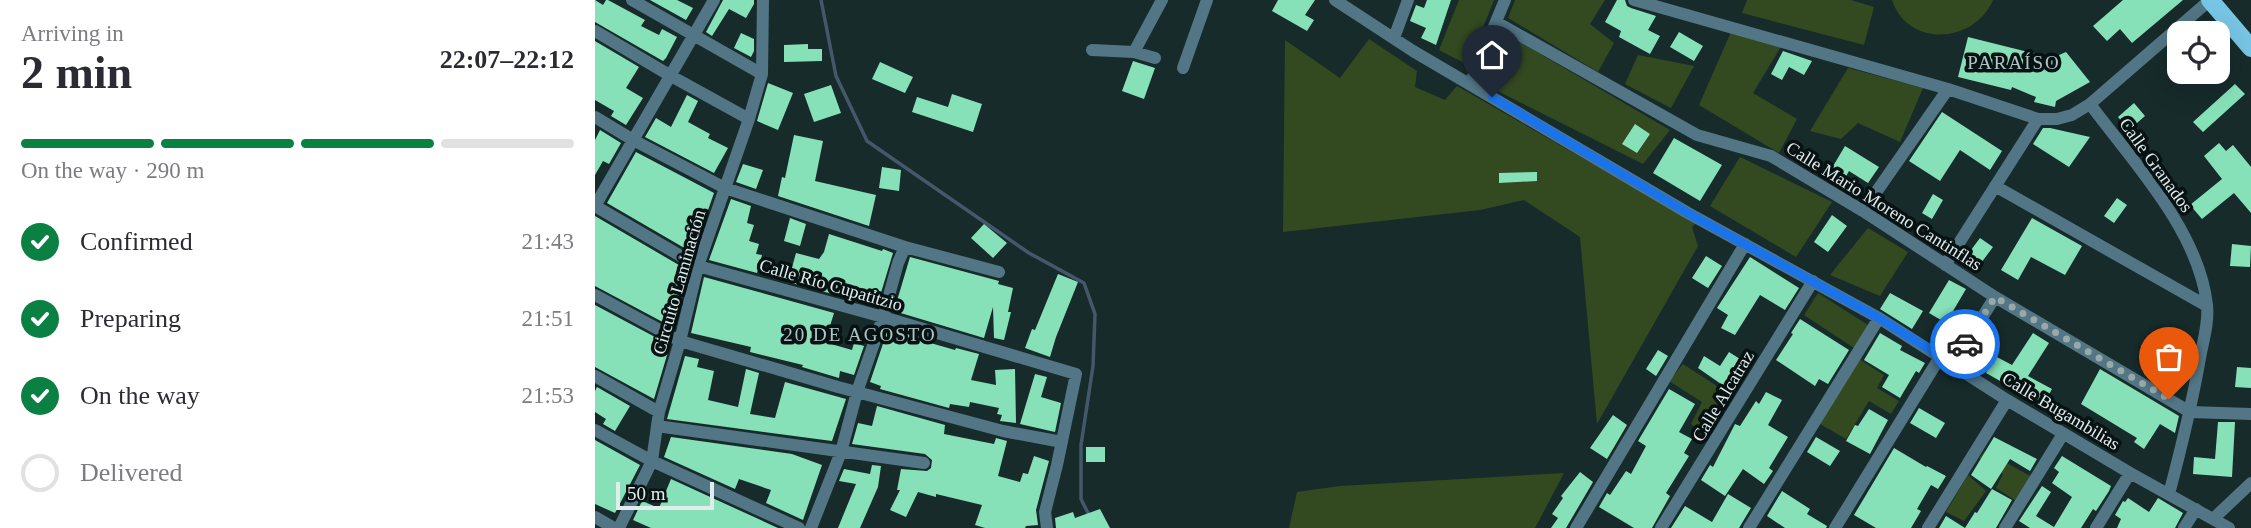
<!DOCTYPE html>
<meta charset="utf-8">
<style>
:root{--surface:#fff;--page:#f2f2f3;--text:#2b2b33;--muted:#7c7c81;--line:#e1e1e2;--accent:#0b8043}
body{margin:0;font-family:Georgia,serif;background:var(--page);color:var(--text);height:100vh;display:flex;flex-direction:column;font-size:26px;white-space:nowrap}
*{box-sizing:border-box;margin:0}
p{font-size:23px;color:var(--muted)}
.icon{flex:none;width:38px;height:38px;fill:none;stroke:currentColor;stroke-width:2;stroke-linecap:round;stroke-linejoin:round}
.map{position:relative;flex:1;overflow:hidden}
.side{display:flex;flex-direction:column;background:var(--surface);width:595px}
.side>*{flex:none}
.fabs{position:absolute;left:1572px;top:21px;display:grid;gap:14px}
.fabs a{display:grid;place-items:center;width:63px;height:63px;border-radius:14px;background:var(--surface);box-shadow:0 7px 28px #0002;font-size:35px}
.scale{position:absolute;left:21px;bottom:18px;width:98px;box-sizing:border-box;padding-left:7px;border:4px solid #e0edec;border-top:0;font-size:19px;line-height:24px;white-space:nowrap;color:#e0edec;-webkit-text-stroke:5px #091212;paint-order:stroke}
.pin{position:absolute;display:grid;place-items:center;width:60px;height:60px;color:#fff;margin:-72px -30px;border-radius:50% 50% 50% 0;rotate:-45deg;box-shadow:0 0 7px #0007}
.pin .icon{rotate:45deg}
.courier{position:absolute;display:grid;place-items:center;width:70px;height:70px;margin:-35px;border:5px solid #1a73e8;border-radius:50%;background:#fff;color:#222;box-shadow:0 2px 9px #0007}
.overview em{font-style:normal;font-weight:700}
.overview div{display:flex;flex-direction:column-reverse}
.overview{display:flex;align-items:center;justify-content:space-between;height:119px;padding:0 21px}
h1{font-size:46px;font-weight:700;line-height:52px}
.bar{display:grid;grid-template-columns:repeat(4,1fr);gap:10px 7px;align-content:center;height:84px;padding:0 21px}
.bar i{height:9px;border-radius:5px;background:var(--line)}
.bar .current{background:var(--accent)}
.bar p{grid-column:span 4}
ol{padding:0 21px;list-style:none}
li{display:flex;align-items:center;gap:21px;height:77px}
li p{margin-inline-start:auto}
li .icon{padding:7px;border-radius:50%;background:var(--accent);color:#fff;stroke-width:4}
li:last-child{color:var(--muted)}
li i{width:38px;height:38px;border:4px solid var(--line);border-radius:50%}
main{display:flex;flex:1;min-height:0}
.map>svg:first-child{display:block}
</style>
<main>
<section class="side">
<div class="overview"><div><h1>2 min</h1><p>Arriving in</p></div><em>22:07–22:12</em></div>
<div class="bar"><i class="current"></i><i class="current"></i><i class="current"></i><i></i><p>On the way · 290 m</p></div>
<ol>
<li><svg class="icon" aria-label="check" viewBox="0 0 24 24"><path d="M5 12l5 5 9-10"/></svg>Confirmed<p>21:43</p></li>
<li><svg class="icon" aria-label="check" viewBox="0 0 24 24"><path d="M5 12l5 5 9-10"/></svg>Preparing<p>21:51</p></li>
<li><svg class="icon" aria-label="check" viewBox="0 0 24 24"><path d="M5 12l5 5 9-10"/></svg>On the way<p>21:53</p></li>
<li><i></i>Delivered</li>
</ol>
</section>
<div class="map">
<svg width="1656" height="528" viewBox="0 0 1656 528">
<rect width="100%" height="100%" fill="#172b2b"/>
<!-- green -->
<path fill="#334a21" d="M864,0H899L873,65L844,50Z
M920,0H1010L995,24L1019,43L1003,72L913,18Z
M1152,0H1256L1279,7L1269,45L1147,13Z
M1297,0H1398C1379,44 1313,48 1297,0Z
M906,31L1075,130L1048,164L883,81Z
M1136,32L1187,45L1158,93L1202,119L1184,153L1104,105Z
M774,39L822,71L820,87L850,100L862,86L1101,223L1097,227L1103,246L1002,424L985,237L929,200L885,210L688,232L690,40L745,78Z
M1043,55L1099,66L1076,108L1030,84Z
M1253,68L1328,88L1305,142L1263,123L1246,139L1215,131Z
M1145,157L1237,202L1201,257L1115,206Z
M1273,228L1313,252L1285,296L1235,275Z
M1223,293L1273,325L1259,348L1209,315Z
M1264,359L1289,375L1282,388L1304,401L1296,414L1274,401L1251,439L1225,424Z
M1088,364L1137,396L1113,437L1096,424L1107,402L1074,381Z
M1390,451L1437,477L1421,501L1401,488L1408,474L1384,458Z
M969,473L940,528H694L702,492L745,486Z
M1373,475L1391,491L1369,521L1351,512Z"/>
<g fill="none" stroke-linecap="round" stroke-linejoin="round">
<!-- stream -->
<path stroke="#45586b" stroke-width="3.5" d="M226,0L241,76L272,141L434,253L489,283L500,314L498,366L486,445V499L494,515"/>
</g>
<!-- building -->
<path fill="#87e1b8" d="M0,0L8,5L11,0H13L50,20L46,26L64,35L67,29L82,37L71,58L68,61L0,22Z
M55,0H82L98,8L91,20Z
M128,0H159V4L151,18L134,9L117,36L111,32Z
M683,0H720L710,15L719,20L712,31L677,11Z
M832,0H856L841,45L826,38L831,28L815,21L821,5L829,8Z
M1022,0H1030L1032,6L1036,8L1061,16L1053,30L1065,36L1055,54L1024,37L1026,31L1010,22Z
M1528,0H1588L1537,43L1525,29L1512,41L1498,26Z
M1084,32L1108,46L1099,61L1075,47Z
M146,33L159,39V51L156,57L139,48Z
M1373,37L1457,58L1471,52L1495,82L1461,101L1460,107L1439,102L1441,97L1417,87L1416,90L1363,77Z
M0,41L44,67L31,88L48,98L31,125L16,116L19,111L0,100Z
M213,44V49H227V61L189,62V45Z
M1188,51L1217,61L1209,75L1194,67L1187,80L1176,74Z
M538,61L560,68L549,99L527,91Z
M285,62L318,77L310,93L277,79Z
M173,83L198,93L183,130L162,121Z
M1640,84L1650,94L1608,132L1598,122Z
M236,85L246,113L219,122L209,94Z
M357,94L387,104L378,132L317,112L322,97L353,107Z
M92,95L103,101L93,122L115,134L113,138L133,148L119,173L50,137L61,118L76,127Z
M1539,103L1550,116L1534,130L1523,117Z
M1347,112L1407,151L1395,170L1365,150L1345,181L1314,161Z
M1040,124L1055,134L1042,153L1027,144Z
M1448,128H1455L1495,137L1474,167L1438,144Z
M5,130L26,143L14,164L8,161L0,175V140Z
M199,135L228,141L220,181L281,195L274,226L183,196L187,177L190,178Z
M1079,138L1127,165L1105,201L1058,173Z
M1624,143L1631,151L1638,145L1656,167V213L1639,193L1607,219L1595,205L1627,179L1609,156Z
M1250,146L1284,167L1273,183L1254,171L1245,187L1231,178Z
M41,152L119,193L98,253L12,203Z
M148,164L168,170L161,189L141,182Z
M287,167L306,170L304,191L284,188Z
M942,172V181L904,183V173Z
M1338,194L1348,200L1337,219L1327,213Z
M1522,198L1532,205L1519,223L1509,216Z
M136,199L156,206L152,223L159,225L154,241L164,244L161,254L167,255L162,273L114,260Z
M1237,215L1252,226L1233,252L1219,242Z
M0,216L89,268L80,284L89,288L79,328L0,286Z
M195,218L211,224L205,246L189,241Z
M1437,218L1487,246L1470,275L1436,257L1423,280L1406,270Z
M389,224L412,243L398,258L376,238Z
M234,234L287,251L288,249L298,253L282,306L193,282L201,253L224,259L229,252Z
M1385,238L1398,247L1386,263L1373,254Z
M1637,244L1656,246L1655,267L1635,266Z
M1111,256L1127,266L1113,288L1097,278Z
M315,257L404,281L403,284L418,288L413,312H416L409,340L399,338L398,307L389,338L299,311Z
M1155,257L1204,288L1190,310L1165,295L1140,335L1126,328L1133,315L1122,308Z
M463,274L483,282L461,337L455,357L430,348L437,329L440,330Z
M109,277L239,313L231,339L237,341L236,344L257,350L259,343L269,346L259,375L245,371L244,378L207,367L208,365L155,352L156,347L96,333Z
M1354,280L1371,289L1351,323L1334,313Z
M1295,293L1328,311L1317,329L1285,309Z
M0,305L75,345L59,399L0,367Z
M1205,319L1254,350L1233,384L1224,379L1220,386L1181,360L1198,334L1196,333Z
M1349,324L1366,334L1360,345L1343,335Z
M293,329L333,339L332,342L360,350L361,348L384,354L376,380L401,385L400,370L420,369L421,423L405,421L407,415L402,414L404,408L375,402L374,407L355,404L354,408L285,389L286,386L275,382Z
M1285,333L1307,346L1305,350L1330,363L1324,373L1321,371L1305,398L1287,387L1294,375L1269,360Z
M1438,333L1454,343L1433,376L1457,389L1448,405L1391,373L1400,356L1417,365Z
M1063,350L1073,356L1061,376L1051,369Z
M1134,352L1156,366L1139,393L1103,368L1109,356L1125,366Z
M90,356L104,359L102,367L119,371L113,400L143,407L151,369L164,373L155,414L180,418L190,382L251,399L237,441L72,419Z
M1642,367L1656,368V388L1640,387Z
M1505,369L1584,416L1580,433L1565,424L1549,449L1539,442L1542,438L1486,404Z
M440,374L452,377L446,397L466,403L460,432L425,424Z
M2,387L35,406L20,431L8,424L11,419L0,412V391Z
M1074,389L1100,404L1084,432L1097,439L1089,453L1094,456L1071,493L1075,496L1057,528H1039L1004,507L1012,493L1015,495L1031,471L1036,474L1051,446L1043,441Z
M1171,392L1187,400L1173,425L1193,437L1174,468L1178,471L1169,484L1148,469L1130,496L1106,480L1115,465L1118,467L1140,424L1145,426L1161,401L1164,404Z
M282,406L350,425L349,434L399,444L401,438L412,441L403,476L425,482L428,473L433,474L439,456L454,461L441,510L443,525L431,526L430,528H390L380,525L387,505L341,494V497L323,492L311,517L295,510L305,490H302L306,469L332,471L336,468L337,460L330,454L257,444L263,423L277,426Z
M1324,408L1350,423L1341,438L1315,423Z
M1274,409L1293,420L1275,454L1251,441L1260,425L1263,426Z
M1018,415L1032,425L1012,459L995,448Z
M1623,422H1640L1637,477L1598,474L1599,457L1620,459Z
M76,437L197,454L227,465L208,520L171,503L176,490L144,479L140,489L69,457Z
M1221,437L1245,451L1235,466L1212,452Z
M1399,437L1442,459L1435,471L1415,459L1396,489L1376,475Z
M0,440L45,465L20,513L0,504Z
M491,447H510V462H491Z
M1299,448L1331,467L1332,466L1351,476L1343,489L1336,485L1322,509L1326,511L1316,528H1281L1259,515Z
M1467,456L1516,486L1514,491L1501,511L1498,509L1486,528H1435L1424,521L1447,486L1456,492L1441,516L1459,527L1477,497L1457,483L1464,472L1459,468Z
M277,465L286,466L283,487L265,528H243L261,484L244,481L249,469L275,474Z
M985,472L998,482L971,528H956L963,518L957,514L968,498L966,496Z
M76,479L183,528H56L38,520L47,501L64,508Z
M1397,489L1417,500L1401,528H1344L1351,516L1370,528L1380,512L1382,513Z
M1187,491L1215,509L1212,514L1232,526L1231,528H1190L1172,516Z
M1133,494L1156,508L1144,528H1076L1090,506L1117,522Z
M1533,498L1554,512L1563,498L1588,513L1580,528H1522L1526,519L1520,515L1528,501L1530,502Z
M505,509L515,528H461L460,518L478,512L480,518Z"/>
<g fill="none" stroke-linecap="round" stroke-linejoin="round">
<!-- street -->
<path stroke="#527685" stroke-width="12" d="M37,0L167,74
M740,0L818,51L1093,213L1284,318L1412,400L1535,473L1634,528
M1039,0L1353,89L1443,119H1462L1477,115L1495,104L1615,0
M901,22L1102,135L1176,156L1268,211L1400,297L1595,412L1656,414
M0,31L76,76L154,119
M799,38L813,0
M497,50L539,52L560,58
M539,52L567,0
M588,68L612,0
M875,84L910,0
M1495,104C1538,162 1604,231 1612,305C1614,323 1608,341 1605,358C1597,404 1586,449 1574,494
M0,117L38,140L130,188L310,247L404,272
M1400,186L1612,306
M0,206L103,266L288,317L481,374L462,465L450,512L452,528
M0,206L119,0
M1268,211L1353,89
M1350,265L1443,119
M0,295L85,341L243,387L408,431L467,442
M1358,364L1400,297
M0,376L64,412
M62,426L329,463
M0,430L57,461L204,528
M0,517L19,528
M1618,519L1656,483
M24,528L57,461L64,412L85,341L103,266L154,119L167,74L168,0
M216,528L246,452L262,392L288,317L303,263L310,247
M981,528L1150,244
M1066,528L1218,281
M1154,528L1284,318
M1240,528L1345,357
M1333,528L1412,400
M1410,528L1468,434
M1501,528L1535,473
M1589,528L1601,509"/>
<!-- primary -->
<path stroke="#77c5e4" stroke-width="18" d="M1615,0L1656,48"/>
</g>
<g fill="none" stroke-linecap="round" stroke-linejoin="round">
<!-- done -->
<path stroke="#9aa9a8" stroke-width="7" stroke-dasharray="0 12.6" d="M1370,344L1400,297L1574,399"/>
<!-- route -->
<path stroke="#1a73e8" stroke-width="9" d="M897,97L1093,213L1284,318L1358,364L1370,344"/>
</g>
<g text-anchor="middle" stroke-width="7" stroke-linejoin="round" paint-order="stroke">
<!-- street labels -->
<g font-size="18" fill="#e0edec" stroke="#091212">
<text transform="translate(1561 165) rotate(54)" y="6">Calle Granados</text>
<text transform="translate(1289 206) rotate(32)" y="6">Calle Mario Moreno Cantinflas</text>
<text transform="translate(84 282) rotate(-74)" y="6">Circuito Laminación</text>
<text transform="translate(236 285) rotate(16)" y="6">Calle Río Cupatitzio</text>
<text transform="translate(1128 396) rotate(-59)" y="6">Calle Alcatraz</text>
<text transform="translate(1466 411) rotate(31)" y="6">Calle Bugambilias</text>
</g>
<!-- neighbourhood labels -->
<g font-size="19" letter-spacing="2" fill="#adc6c5" stroke="#091212">
<text x="1419" y="69">PARAÍSO</text>
<text x="265" y="341">20 DE AGOSTO</text>
</g>
</g>
</svg>
<div class="fabs">
<a><svg class="icon" aria-label="locate" viewBox="0 0 24 24"><circle cx="12" cy="12" r="6"/><path d="M12 2v4M12 18v4M2 12h4M18 12h4"/></svg></a>
</div>
<div class="scale">50 m</div>
<div class="pin" style="left:1574px;top:399px;background:#ea580c"><svg class="icon" aria-label="bag" viewBox="0 0 24 24"><path d="M5 8h14l-1 12H6zM9 8a3 3 0 0 1 6 0"/></svg></div>
<div class="pin" style="left:897px;top:97px;background:#1f2937"><svg class="icon" aria-label="home" viewBox="0 0 24 24"><path d="M3 11l9-7 9 7M6 9v11h12V9"/></svg></div>
<div class="courier" style="left:1370px;top:344px"><svg class="icon" aria-label="car" viewBox="0 0 24 24"><path d="M5 17H2v-5l4-1 3-4h7l3 4 3 1v5h-3M9 17h6M6 11h13"/><circle cx="7" cy="17" r="2"/><circle cx="17" cy="17" r="2"/></svg></div>
</div>
</main>
